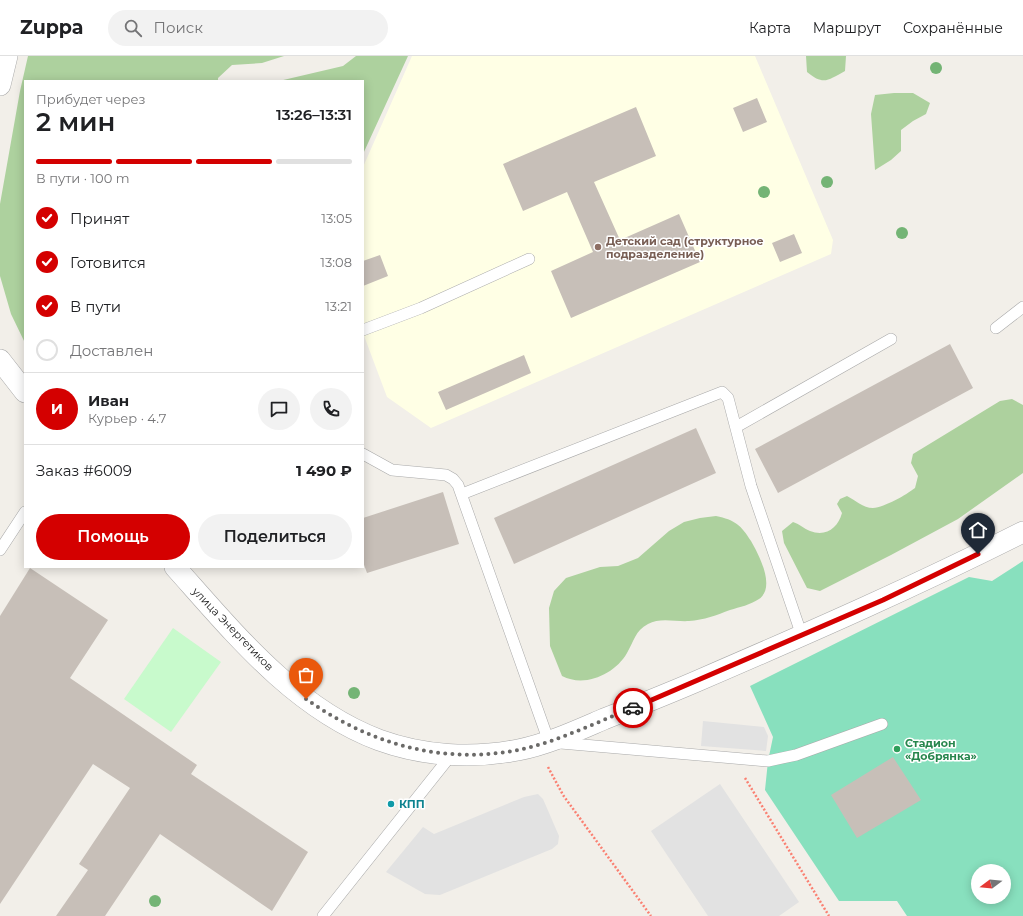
<!DOCTYPE html>
<html lang="ru">
<meta charset="utf-8">
<style>
:root{--surface:#fff;--page:#f2f2f2;--text:#202124;--muted:#757577;--line:#e0e0e0;--accent:#d40000}
body{margin:0;font-family:Montserrat,sans-serif;background:var(--page);color:var(--text);height:100vh;display:flex;flex-direction:column;font-size:15px;white-space:nowrap}
*{box-sizing:border-box;margin:0}
p{font-size:13px;color:var(--muted)}
.icon{flex:none;width:22px;height:22px;fill:none;stroke:currentColor;stroke-width:2;stroke-linecap:round;stroke-linejoin:round}
.map{position:relative;flex:1;overflow:hidden}
.details{position:absolute;left:24px;top:24px;width:340px;height:488px;display:flex;flex-direction:column;background:var(--surface);border-radius:0px;box-shadow:0 2px 10px #0003}
.details>*{flex:none}
.needle{width:26px;rotate:254deg}
.controls{position:absolute;left:971px;top:808px;display:grid;gap:8px}
.controls a{display:grid;place-items:center;width:40px;height:40px;border-radius:50%;background:var(--surface);box-shadow:0 2px 10px #0003;font-size:20px}
.pin{position:absolute;display:grid;place-items:center;width:34px;height:34px;color:#fff;margin:-41px -17px;border-radius:50% 50% 50% 0;rotate:-45deg;box-shadow:0 0 4px #0007}
.pin .icon{rotate:45deg}
.courier{position:absolute;display:grid;place-items:center;width:40px;height:40px;margin:-20px;border:3px solid #d40000;border-radius:50%;background:#fff;color:#222;box-shadow:0 1px 5px #0007}
.headline em{font-style:normal;font-weight:600}
.headline div{display:flex;flex-direction:column-reverse}
.headline{display:flex;align-items:center;justify-content:space-between;height:68px;padding:0 12px}
h1{font-size:26px;font-weight:600;line-height:30px}
.bar{display:grid;grid-template-columns:repeat(4,1fr);gap:6px 4px;align-content:center;height:48px;padding:0 12px}
.bar i{height:5px;border-radius:3px;background:var(--line)}
.bar .on{background:var(--accent)}
.bar p{grid-column:span 4}
.line{display:flex;align-items:center;gap:10px;padding:0 12px;border-top:1px solid var(--line)}
.line div{flex:1}
.round{display:grid;place-items:center;flex:none;width:42px;height:42px;border-radius:21px;background:var(--page)}
ol{padding:0 12px;list-style:none}
li{display:flex;align-items:center;gap:12px;height:44px}
li p{margin-inline-start:auto}
li .icon{padding:4px;border-radius:50%;background:var(--accent);color:#fff;stroke-width:4}
li:last-child{color:var(--muted)}
li i{width:22px;height:22px;border:2px solid var(--line);border-radius:50%}
.primary-button{display:flex;gap:8px;margin-top:auto;padding:8px 12px}
.primary-button a{flex:1;height:46px;border-radius:24px;background:var(--accent);color:#fff;font-size:16px;font-weight:600;line-height:46px;text-align:center}
.primary-button a+a{background:var(--page);color:var(--text)}
header{display:flex;align-items:center;gap:24px;box-sizing:border-box;height:56px;padding:0 20px;background:var(--surface);border-bottom:1px solid var(--line)}
header strong{font-size:19px}
nav{display:flex;gap:22px;margin-inline-start:auto;font-size:14px}
.search{width:280px;height:36px;background:var(--page);display:flex;align-items:center;gap:10px;box-sizing:border-box;padding:0 14px;border-radius:22px;color:var(--muted);font-size:15px}
.map>svg:first-child{display:block}
</style>
<header>
<strong>Zuppa</strong>
<div class="search"><svg class="icon" aria-label="search" viewBox="0 0 24 24"><circle cx="10" cy="10" r="6"/><path d="M15 15l6 6"/></svg>Поиск</div>
<nav><a>Карта</a><a>Маршрут</a><a>Сохранённые</a></nav>
</header>
<div class="map">
<svg width="1023" height="860" viewBox="0 0 1023 860">
<rect width="100%" height="100%" fill="#f2efe9"/>
<!-- education -->
<path fill="#ffffe5" d="M412,0H755L833,184L831,198L431,372L387,341L363,277V111Z"/>
<!-- forest -->
<path fill="#add19e" d="M28,0H284L262,7L232,9L218,22V25H25V287L11,258L0,220V148L20,35Z
M356,0H408L363,98V25H279L343,10Z
M806,0H846L845,15C828,24 824,30 807,16Z
M894,37H913L930,47L926,58L913,65L901,74V95L891,104L875,114L871,58L875,39Z
M1012,343L1023,349V417L958,463L891,499L820,535L807,532L784,487L782,475L793,466C800,468 804,473 810,475C826,481 838,472 842,457L837,448L840,443L847,440C855,444 863,452 873,452C885,451 906,439 915,432L918,420L911,407L913,398L1000,345Z
M716,460C735,464 741,469 751,485C759,499 776,531 759,543C750,549 740,551 730,554C717,559 704,564 689,565C676,566 660,561 648,568C635,575 634,585 627,597C615,618 585,632 562,620L550,590L549,552L554,535L566,522L600,511L618,510L638,502L669,475L684,466L700,462Z"/>
<!-- park -->
<path fill="#c8facc" d="M173,572L221,606L171,676L124,643Z"/>
<!-- pitch -->
<path fill="#88e0be" fill-rule="evenodd" d="M1023,505V860H907L897,845H839L765,734L768,705L773,681L750,630L969,521L992,525ZM978,815H1004V841H978Z"/>
<!-- parking -->
<path fill="#e2e2e2" d="M703,665L764,671L768,680L766,695L701,690Z
M720,728L799,846L779,860H708L651,775Z
M538,738L543,743L559,780L558,788L552,793L440,839L425,838L386,816L423,771L434,778L524,741Z"/>
<!-- building -->
<path fill="#c7bfb8" d="M757,42L767,66L743,76L733,52Z
M636,51L656,100L594,126L620,184L679,158L700,206L571,262L551,215L593,196L567,136L523,155L503,108Z
M794,178L802,197L780,206L772,187Z
M380,199L388,220L363,230V205Z
M950,288L973,332L778,437L755,393Z
M524,299L531,317L446,354L438,336Z
M696,372L716,417L514,508L494,462Z
M443,436L459,488L367,517L363,506V462Z
M30,512L108,564L70,622L197,709L191,718L308,796L272,855L160,778L105,860H56L88,814L79,808L130,732L93,708L0,848V560Z
M893,701L921,744L857,782L831,739Z"/>
<g fill="none" stroke-linecap="round" stroke-linejoin="round">
<!-- lane casing -->
<g stroke="#a9a9a9" stroke-width="12">
<path id="lane" d="M996,272L1023,251
M363,274L421,252L529,203
M736,371L891,283
M363,398L392,414L446,419L453,423L458,429L549,686L768,705L796,699L882,668
M462,438L722,336L728,342L751,430L802,580
M0,494L25,456
M323,860L452,698"/>
</g>
<!-- street casing -->
<g stroke="#a9a9a9" stroke-width="22">
<path id="street" d="M0,29L7,0
M0,304L25,336
M175,511C234,577 294,652 379,684C423,700 472,703 518,694C548,688 576,675 604,663C637,650 670,637 702,623C811,576 918,529 1023,476"/>
</g>
<!-- path -->
<path stroke="#fa8072" stroke-width="2.5" stroke-dasharray="2 2" stroke-linecap="butt" d="M548,711L563,739L651,860
M745,722L829,860"/>
<!-- lane -->
<use href="#lane" stroke="#fff" stroke-width="11"/>
<!-- street -->
<use href="#street" stroke="#fff" stroke-width="21"/>
</g>
<!-- trees -->
<g fill="#74b475">
<circle cx="936" cy="12" r="6"/>
<circle cx="827" cy="126" r="6"/>
<circle cx="764" cy="136" r="6"/>
<circle cx="902" cy="177" r="6"/>
<circle cx="354" cy="637" r="6"/>
<circle cx="155" cy="845" r="6"/>
</g>
<g fill="none" stroke-linecap="round" stroke-linejoin="round">
<!-- done -->
<path stroke="#6b6a68" stroke-width="4" stroke-dasharray="0 7.2" d="M306,643C378,694 463,714 548,686C577,676 605,663 633,652"/>
<!-- route -->
<path stroke="#d40000" stroke-width="5" d="M633,652L883,544L978,498"/>
</g>
<!-- markers -->
<circle fill="#8d6e63" stroke="#fff" stroke-width="1.5" cx="598" cy="191" r="4"/>
<circle fill="#2e9e5b" stroke="#fff" stroke-width="1.5" cx="897" cy="693" r="4"/>
<circle fill="#0f9aa8" stroke="#fff" stroke-width="1.5" cx="391" cy="748" r="4"/>
<g text-anchor="middle" stroke-width="3" stroke-linejoin="round" paint-order="stroke">
<!-- education labels -->
<g font-size="11" font-weight="bold" fill="#785e54" stroke="#fff" text-anchor="start">
<text x="606" y="189">Детский сад (структурное<tspan x="606" dy="13">подразделение)</tspan></text>
</g>
<!-- street labels -->
<g font-size="11" fill="#222" stroke="#fff">
<text transform="translate(233 573) rotate(46)" y="4">улица Энергетиков</text>
</g>
<!-- leisure labels -->
<g font-size="11" font-weight="bold" fill="#27864d" stroke="#fff" text-anchor="start">
<text x="905" y="691">Стадион<tspan x="905" dy="13">«Добрянка»</tspan></text>
</g>
<!-- culture labels -->
<g font-size="11" font-weight="bold" fill="#0d838f" stroke="#fff" text-anchor="start">
<text x="399" y="752">КПП</text>
</g>
</g>
</svg>
<div class="controls">
<a><svg class="needle" viewBox="-14 -14 28 28"><path d="M0-13l5 13h-10z" fill="#e53935"/><path d="M0 13l5-13h-10z" fill="#757577"/></svg></a>
</div>
<div class="pin" style="left:306px;top:643px;background:#ea580c"><svg class="icon" aria-label="bag" viewBox="0 0 24 24"><path d="M5 8h14l-1 12H6zM9 8a3 3 0 0 1 6 0"/></svg></div>
<div class="pin" style="left:978px;top:498px;background:#1f2937"><svg class="icon" aria-label="home" viewBox="0 0 24 24"><path d="M3 11l9-7 9 7M6 9v11h12V9"/></svg></div>
<div class="courier" style="left:633px;top:652px"><svg class="icon" aria-label="car" viewBox="0 0 24 24"><path d="M5 17H2v-5l4-1 3-4h7l3 4 3 1v5h-3M9 17h6M6 11h13"/><circle cx="7" cy="17" r="2"/><circle cx="17" cy="17" r="2"/></svg></div>
<section class="details">
<div class="headline"><div><h1>2 мин</h1><p>Прибудет через</p></div><em>13:26–13:31</em></div>
<div class="bar"><i class="on"></i><i class="on"></i><i class="on"></i><i></i><p>В пути · 100 m</p></div>
<ol>
<li><svg class="icon" aria-label="check" viewBox="0 0 24 24"><path d="M5 12l5 5 9-10"/></svg>Принят<p>13:05</p></li>
<li><svg class="icon" aria-label="check" viewBox="0 0 24 24"><path d="M5 12l5 5 9-10"/></svg>Готовится<p>13:08</p></li>
<li><svg class="icon" aria-label="check" viewBox="0 0 24 24"><path d="M5 12l5 5 9-10"/></svg>В пути<p>13:21</p></li>
<li><i></i>Доставлен</li>
</ol>
<div class="line" style="height:72px"><b class="round" style="background:var(--accent);color:#fff">И</b><div><b>Иван</b><p>Курьер · 4.7</p></div><a class="round"><svg class="icon" aria-label="chat" viewBox="0 0 24 24"><path d="M4 5h16v11H9l-5 4z"/></svg></a><a class="round"><svg class="icon" aria-label="phone" viewBox="0 0 24 24"><path d="M5 4h4l2 5-3 2q2 4 5 5l2-3 5 2v4C11 20 4 13 5 4z"/></svg></a></div>
<div class="line" style="height:52px"><div>Заказ #6009</div><b>1 490 ₽</b></div>
<div class="primary-button"><a>Помощь</a><a>Поделиться</a></div>
</section>
</div>
